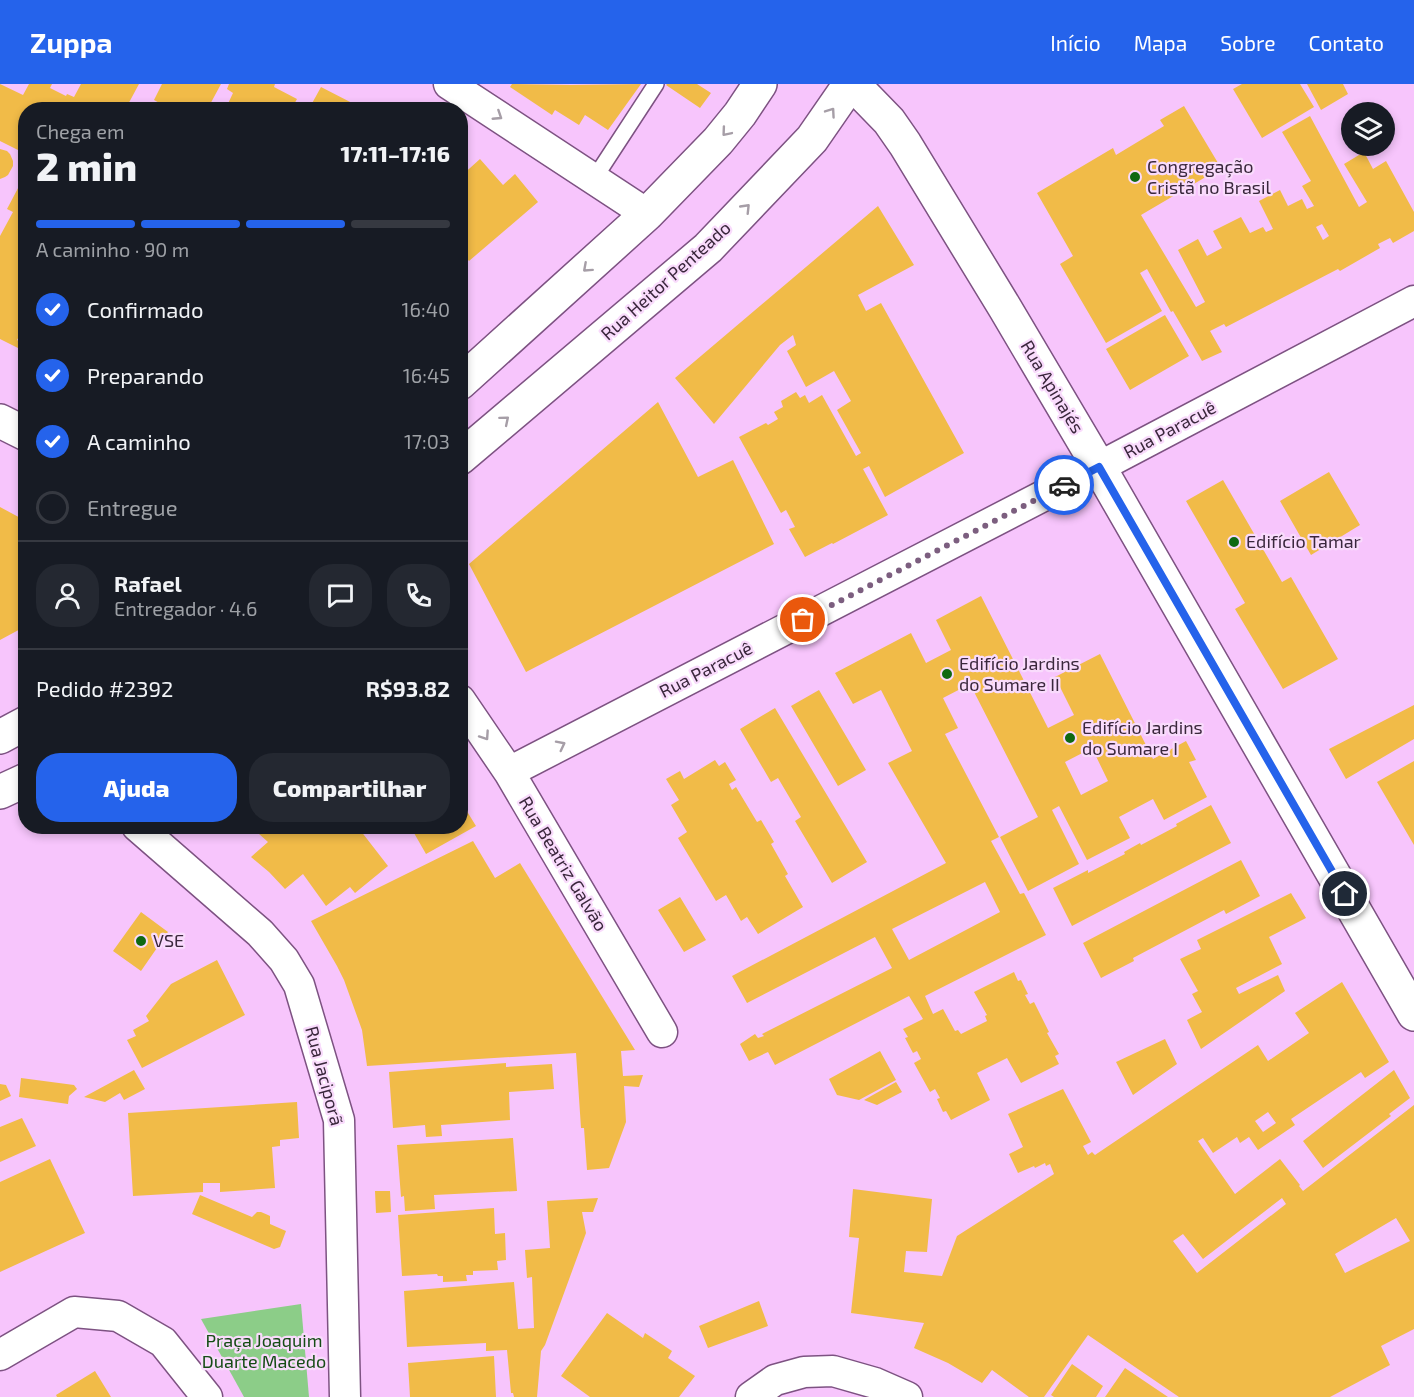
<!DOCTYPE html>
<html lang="pt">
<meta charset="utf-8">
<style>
:root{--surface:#171b24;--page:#242831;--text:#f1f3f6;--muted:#9ea1a6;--line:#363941;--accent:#2563eb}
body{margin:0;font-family:"Exo 2",sans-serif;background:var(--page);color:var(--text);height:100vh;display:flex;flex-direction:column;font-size:22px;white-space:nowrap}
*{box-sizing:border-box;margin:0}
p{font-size:20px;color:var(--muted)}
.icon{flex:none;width:33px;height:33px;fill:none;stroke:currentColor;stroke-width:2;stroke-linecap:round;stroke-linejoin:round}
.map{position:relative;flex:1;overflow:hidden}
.sheet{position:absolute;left:18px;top:18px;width:450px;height:732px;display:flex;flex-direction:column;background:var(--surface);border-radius:24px;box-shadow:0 3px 9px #0003}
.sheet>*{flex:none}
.controls{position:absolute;left:1341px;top:18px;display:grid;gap:12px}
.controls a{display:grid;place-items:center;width:54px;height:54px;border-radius:50%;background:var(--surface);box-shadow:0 3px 9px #0003;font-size:30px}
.pin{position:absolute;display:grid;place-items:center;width:51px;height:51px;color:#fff;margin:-26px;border:3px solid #fff;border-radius:50%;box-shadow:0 2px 6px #0007}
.courier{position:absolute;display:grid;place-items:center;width:60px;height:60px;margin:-30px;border:4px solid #2563eb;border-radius:50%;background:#fff;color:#222;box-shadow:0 2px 8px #0007}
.summary em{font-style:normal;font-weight:800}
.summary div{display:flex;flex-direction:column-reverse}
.summary{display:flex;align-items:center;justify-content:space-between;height:102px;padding:0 18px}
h1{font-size:39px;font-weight:800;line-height:45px}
.bar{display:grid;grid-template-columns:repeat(4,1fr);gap:9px 6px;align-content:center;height:72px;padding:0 18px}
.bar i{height:8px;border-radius:4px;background:var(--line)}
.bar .current{background:var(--accent)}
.bar p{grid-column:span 4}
.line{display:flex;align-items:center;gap:15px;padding:0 18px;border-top:2px solid var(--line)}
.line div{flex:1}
.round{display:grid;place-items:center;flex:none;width:63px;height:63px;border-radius:24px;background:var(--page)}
ol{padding:0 18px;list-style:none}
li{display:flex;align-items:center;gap:18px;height:66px}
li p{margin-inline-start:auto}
li .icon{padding:6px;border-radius:50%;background:var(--accent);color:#fff;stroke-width:4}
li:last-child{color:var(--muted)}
li i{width:33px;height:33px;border:3px solid var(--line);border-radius:50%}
.button{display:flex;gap:12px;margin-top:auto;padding:12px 18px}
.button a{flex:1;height:69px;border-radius:24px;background:var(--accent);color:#fff;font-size:24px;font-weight:800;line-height:69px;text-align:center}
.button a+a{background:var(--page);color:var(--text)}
header{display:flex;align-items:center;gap:36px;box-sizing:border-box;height:84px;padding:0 30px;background:var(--accent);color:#fff}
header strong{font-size:28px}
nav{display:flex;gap:33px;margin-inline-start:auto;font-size:21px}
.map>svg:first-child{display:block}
</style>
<header>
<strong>Zuppa</strong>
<nav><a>Início</a><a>Mapa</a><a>Sobre</a><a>Contato</a></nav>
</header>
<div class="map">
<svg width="1414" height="1313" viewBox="0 0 1414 1313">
<rect width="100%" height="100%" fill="#f7c5fc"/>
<!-- green -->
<path fill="#8ccd88" d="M301,1220L309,1313H244L201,1235Z"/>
<!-- building -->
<path fill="#f1bb48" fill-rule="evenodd" d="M0,0L23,11L29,0H52L50,4L66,12L67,10L74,13L81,0H139L125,26H97L89,22L87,26H26V70L0,57Z
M162,0H221L207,26H172L154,16Z
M229,0H275L274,3L297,15L291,26H225L233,9L227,5Z
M512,0L571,1L641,0L608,46L585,31L579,41L555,26L552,31L510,3Z
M667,0H697L711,9L700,24L666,1Z
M1242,0H1300L1314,23L1262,54L1233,5Z
M1307,0H1343L1348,10L1321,26Z
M321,3L356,21L353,26H312L310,23Z
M1184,22L1221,84L1141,131L1196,223L1205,218L1178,166L1198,155L1207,172L1222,164L1213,147L1241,133L1250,149L1263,143L1266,148L1273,145L1259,117L1280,106L1288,122L1302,115L1307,125L1314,122L1302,102L1311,97L1282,48L1310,32L1359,123L1367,118L1344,80L1364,68L1373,85L1386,77L1414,128V147L1393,159L1390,154L1378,160L1380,164L1340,187L1338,185L1226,243L1224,240L1210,247L1222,268L1202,277L1173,227L1171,228L1147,185L1140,189L1162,227L1106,259L1060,180L1073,172L1037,109L1113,64L1116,71L1164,42L1160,36ZM1322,140L1329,152L1323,156L1316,143Z
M0,65L7,67L10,70L13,77V82L8,91L5,93L0,95Z
M480,75L503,101L515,90L538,118L469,177L464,171L460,175V93Z
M26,89V240L17,256L26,261V268L0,255V152L13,128L7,125Z
M878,122L914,181L858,211L866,227L881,219L964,369L885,413L869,382L863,385L888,431L833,460L832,459L805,473L789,445L795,443L786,426L781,429L739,353L766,339L768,341L778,335L774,328L783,323L781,317L796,308L800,314L805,311L809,319L822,311L856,372L861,369L837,326L851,317L834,287L806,303L787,267L796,261L793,251L780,261L714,340L675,294Z
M1165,231L1189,272L1130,306L1106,265Z
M658,318L698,393L733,376L774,460L526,588L469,480Z
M1329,388L1360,441L1311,471L1280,417Z
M1223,396L1282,498L1291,493L1338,575L1283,605L1235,525L1245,519L1186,417Z
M0,423L26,437V542L0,556Z
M981,512L1048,644L1074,631L1055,593L1100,570L1153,675L1186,657L1196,676L1189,678L1207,713L1164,736L1153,715L1119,733L1130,754L1087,776L1059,722L1052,726L1079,780L1028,807L1000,753L1038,733L970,600L943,614L958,644L945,650L999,753L991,757L1020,810L1024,809L1046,851L925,912L933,930L943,925L955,947L958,946L961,950L987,937L985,932L987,931L974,908L1014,888L1018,897L1021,896L1028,910L1025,911L1030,920L1034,918L1049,948L1047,949L1059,970L1055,972L1059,980L1021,999L1007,974L977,989L990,1016L951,1036L946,1027L943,1028L937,1015L940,1014L935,1005L930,1008L914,979L921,975L917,967L913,969L905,954L908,953L903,945L923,935L909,912L775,981L768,968L749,977L740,960L755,950L758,954L764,952L762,950L892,884L875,853L747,919L732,892L946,779L888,679L912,667L881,606L853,620L835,589L911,549L926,579L951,566L936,536ZM1092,664L1108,697L1081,711L1065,678ZM985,798L1000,828L909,876L892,845Z
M819,606L866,686L838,702L791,622Z
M1414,621V655L1346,695L1329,665Z
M775,624L867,778L832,799L795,737L801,733L778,694L771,698L740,645Z
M715,676L719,682L725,678L736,696L729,700L732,706L736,703L757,738L761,736L774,758L771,760L788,790L785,792L803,823L758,850L747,833L741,837L726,811L716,817L678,754L687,748L671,721L679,716L666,695L680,687L684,695Z
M1414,677V761L1377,698Z
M460,716L476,742L426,770L410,742H460Z
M1211,721L1231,759L1072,842L1053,804L1088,786V789L1125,770L1124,768L1140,759L1141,761L1177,742L1176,740Z
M250,742H357L388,782L355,809L350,803L326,822L303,790L285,805L269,788L251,773L268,758Z
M473,757L495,794L520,779L635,966L621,967L623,992L643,991L639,1003L624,1002L626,1038L609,1084L587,1086L584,1044H581L576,969L367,982L362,946L344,896L337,882L311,837Z
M1241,776L1260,812L1226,830L1224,826L1133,874L1134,877L1101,894L1083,859Z
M1291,809L1306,834L1269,853L1282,880L1236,904L1239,910L1278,891L1285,907L1201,965L1187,936L1202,928L1192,910L1198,907L1180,875L1201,865L1197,856Z
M680,813L706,856L684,868L658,826Z
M141,828L168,848L141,887L113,867Z
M217,876L245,931L142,984L127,956L136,952L133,946L149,937L146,932L171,900Z
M1342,898L1389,978L1365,994L1361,988L1291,1035L1295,1041L1258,1066L1249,1053L1240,1059L1237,1053L1213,1069L1203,1054L1198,1057L1235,1110L1280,1075L1300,1101L1299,1102L1303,1107L1414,1021V1245L1381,1262L1390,1281L1330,1313H1179L1088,1251L1044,1313H1029L992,1286L982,1299L948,1279L914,1264L924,1239L851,1229L859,1154L849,1153L853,1105L932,1115L927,1168L906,1167L904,1188L942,1192L957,1152L1054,1090L1050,1080L1046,1082L1045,1079L1035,1084L1034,1082L1018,1089L1009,1070L1023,1063L1008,1030L1063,1005L1091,1058L1083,1062L1088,1071L1092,1068L1095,1071L1258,961L1268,977L1309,949L1295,929ZM1268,1028L1276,1039L1263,1048L1255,1037ZM1282,1114L1286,1120L1197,1189L1173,1157L1183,1150L1203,1175ZM1396,1134L1410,1157L1345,1189L1335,1170Z
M1165,955L1177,980L1133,1011L1116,978Z
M880,967L896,996L859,1016L837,1011L829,995Z
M506,979V983L552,980L554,1005L509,1008L510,1036L441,1041L442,1052L426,1053L425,1041L393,1044L389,988Z
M134,986L145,1005L124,1016L120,1009L105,1018L84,1013Z
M1394,986L1410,1014L1389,1030L1391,1032L1323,1084L1303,1057Z
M21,994L74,1001L77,1005L69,1012L68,1020L19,1013Z
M896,998L902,1008L877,1021L864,1016Z
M0,1000L6,1001L11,1012L0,1017Z
M297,1018L299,1054L280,1056V1062L272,1063L275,1104L220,1108V1099H203V1108L133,1112L128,1029Z
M22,1034L36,1062L0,1078V1043Z
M513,1054L517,1107L434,1111L435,1125L405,1127L404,1112L401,1113L397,1061Z
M50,1075L85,1149L0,1188V1098Z
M375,1107H390L391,1128L376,1129Z
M200,1111L252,1133L257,1128H261L268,1131L270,1132V1140L286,1147L280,1163L274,1165L192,1130Z
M598,1114L593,1128H582L586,1149L545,1261L541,1267L537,1313H514L513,1309H511L507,1266L486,1267V1259L407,1263L404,1207L514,1198L518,1245L534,1244L532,1193L527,1194L525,1166L550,1164L547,1117Z
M494,1124L495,1150L505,1149L506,1176L497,1177L498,1186L473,1187V1191H466L467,1197L443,1198V1192H438L437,1190L402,1192L398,1131Z
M759,1217L768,1242L708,1264L699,1242Z
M607,1229L643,1254L645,1249L672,1267L668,1274L695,1292L679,1313H590L561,1292Z
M494,1272L496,1313H410L408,1279Z
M1072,1280L1103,1302L1096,1313H1054L1051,1311Z
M1125,1284L1168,1313H1105Z
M95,1287L111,1313H57L56,1311Z"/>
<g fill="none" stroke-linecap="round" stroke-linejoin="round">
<!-- lane casing -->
<g stroke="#7d5282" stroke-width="18">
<path id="lane" d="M594,95L656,0"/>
</g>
<!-- street casing -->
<g stroke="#7d5282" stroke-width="33">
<path id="street" d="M449,0L647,130
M460,616L509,688L662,948
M509,688L1099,383L1414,217
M137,742L260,849L284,876L299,901L339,1036L345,1313
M0,1271L74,1228L118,1232L163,1258L207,1313
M751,1313L775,1296L804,1288L833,1287L875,1299L907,1313"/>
</g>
<!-- secondary casing -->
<g stroke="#7d5282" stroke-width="36">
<path id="secondary" d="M853,0L889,37L905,60L1005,224L1099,383L1414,930
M0,337L26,350"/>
</g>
<!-- primary casing -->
<g stroke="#7d5282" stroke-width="36">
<path id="primary" d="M460,299L647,130L718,57L740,30L760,0
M460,374L708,164L812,55L850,0
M0,653L26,639
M0,708L26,696"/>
</g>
<!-- lane -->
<use href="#lane" stroke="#fff" stroke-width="15"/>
<!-- street -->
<use href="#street" stroke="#fff" stroke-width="30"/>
<!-- secondary -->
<use href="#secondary" stroke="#fff" stroke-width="33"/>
<!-- primary -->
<use href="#primary" stroke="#fff" stroke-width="33"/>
</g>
<!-- one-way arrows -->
<defs><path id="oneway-chevron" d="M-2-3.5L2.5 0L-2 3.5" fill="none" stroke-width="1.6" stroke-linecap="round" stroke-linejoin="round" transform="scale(1.5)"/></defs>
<g stroke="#a69ea7">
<use href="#oneway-chevron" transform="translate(831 28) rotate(-55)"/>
<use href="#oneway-chevron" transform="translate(498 32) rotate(33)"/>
<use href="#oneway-chevron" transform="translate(726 48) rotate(130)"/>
<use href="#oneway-chevron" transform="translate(746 124) rotate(-46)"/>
<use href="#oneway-chevron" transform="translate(587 184) rotate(138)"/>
<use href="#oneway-chevron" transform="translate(505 336) rotate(-40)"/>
<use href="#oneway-chevron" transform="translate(485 652) rotate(56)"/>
<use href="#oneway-chevron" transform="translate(561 661) rotate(-27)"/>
</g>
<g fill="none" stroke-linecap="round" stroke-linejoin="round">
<!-- done -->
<path stroke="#7c5e7f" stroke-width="6" stroke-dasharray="0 10.8" d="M803,536L1064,401"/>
<!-- route -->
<path stroke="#2563eb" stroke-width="8" d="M1064,401L1099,383L1345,810"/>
</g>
<!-- markers -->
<g fill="#0f6912" stroke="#f9dbfc" stroke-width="2">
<circle cx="1135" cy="93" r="6"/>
<circle cx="1234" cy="458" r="6"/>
<circle cx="947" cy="590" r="6"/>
<circle cx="1070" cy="654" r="6"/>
<circle cx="141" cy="857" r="6"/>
</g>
<g text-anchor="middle" stroke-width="4.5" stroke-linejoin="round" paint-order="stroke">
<!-- poi labels -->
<g font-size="18" fill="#3a273c" stroke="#f9dbfc" text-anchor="start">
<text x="1147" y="89">Congregação<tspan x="1147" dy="21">Cristã no Brasil</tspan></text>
<text x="1246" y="464">Edifício Tamar</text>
<text x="959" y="586">Edifício Jardins<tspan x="959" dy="21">do Sumare II</tspan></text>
<text x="1082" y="650">Edifício Jardins<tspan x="1082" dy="21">do Sumare I</tspan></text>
<text x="153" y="863">VSE</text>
</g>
<!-- street labels -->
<g font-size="18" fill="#3a273c" stroke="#f9dbfc">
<text transform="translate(666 197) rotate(-42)" y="6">Rua Heitor Penteado</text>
<text transform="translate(1052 303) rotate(59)" y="6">Rua Apinajés</text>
<text transform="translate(1170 346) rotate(-28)" y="6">Rua Paracuê</text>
<text transform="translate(706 586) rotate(-27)" y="6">Rua Paracuê</text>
<text transform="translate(563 780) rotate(59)" y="6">Rua Beatriz Galvão</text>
<text transform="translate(324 992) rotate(75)" y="6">Rua Jaciporã</text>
</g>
<!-- park labels -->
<g font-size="18" fill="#154c15" stroke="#f9dbfc">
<text x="264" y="1263">Praça Joaquim<tspan x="264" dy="21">Duarte Macedo</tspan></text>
</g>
</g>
</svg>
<div class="controls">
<a><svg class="icon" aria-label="layers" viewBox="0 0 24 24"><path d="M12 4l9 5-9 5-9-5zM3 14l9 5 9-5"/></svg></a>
</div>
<div class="pin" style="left:803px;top:536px;background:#ea580c"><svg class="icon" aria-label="bag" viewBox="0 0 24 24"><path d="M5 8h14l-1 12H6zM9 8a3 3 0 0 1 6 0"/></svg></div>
<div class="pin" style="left:1345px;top:810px;background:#1f2937"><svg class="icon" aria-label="home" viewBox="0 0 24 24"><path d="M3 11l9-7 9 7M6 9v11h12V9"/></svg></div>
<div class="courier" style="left:1064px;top:401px"><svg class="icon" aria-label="car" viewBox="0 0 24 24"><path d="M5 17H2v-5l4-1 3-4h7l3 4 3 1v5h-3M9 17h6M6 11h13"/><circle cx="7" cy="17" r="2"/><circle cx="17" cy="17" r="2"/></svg></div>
<section class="sheet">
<div class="summary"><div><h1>2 min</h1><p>Chega em</p></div><em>17:11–17:16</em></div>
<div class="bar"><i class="current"></i><i class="current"></i><i class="current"></i><i></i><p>A caminho · 90 m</p></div>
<ol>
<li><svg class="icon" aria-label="check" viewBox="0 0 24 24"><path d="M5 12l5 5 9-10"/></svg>Confirmado<p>16:40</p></li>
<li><svg class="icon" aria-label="check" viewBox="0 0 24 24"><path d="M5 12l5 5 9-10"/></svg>Preparando<p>16:45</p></li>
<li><svg class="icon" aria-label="check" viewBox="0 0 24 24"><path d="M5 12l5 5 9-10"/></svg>A caminho<p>17:03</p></li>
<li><i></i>Entregue</li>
</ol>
<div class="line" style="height:108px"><a class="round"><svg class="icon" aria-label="person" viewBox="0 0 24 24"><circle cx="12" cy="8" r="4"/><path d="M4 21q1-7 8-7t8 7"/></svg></a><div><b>Rafael</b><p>Entregador · 4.6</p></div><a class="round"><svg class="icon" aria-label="chat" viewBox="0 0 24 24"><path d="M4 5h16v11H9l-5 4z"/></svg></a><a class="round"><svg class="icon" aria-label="phone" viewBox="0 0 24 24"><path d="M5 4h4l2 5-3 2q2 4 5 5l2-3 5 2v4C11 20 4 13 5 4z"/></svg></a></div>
<div class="line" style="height:78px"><div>Pedido #2392</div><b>R$93.82</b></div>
<div class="button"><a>Ajuda</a><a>Compartilhar</a></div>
</section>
</div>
